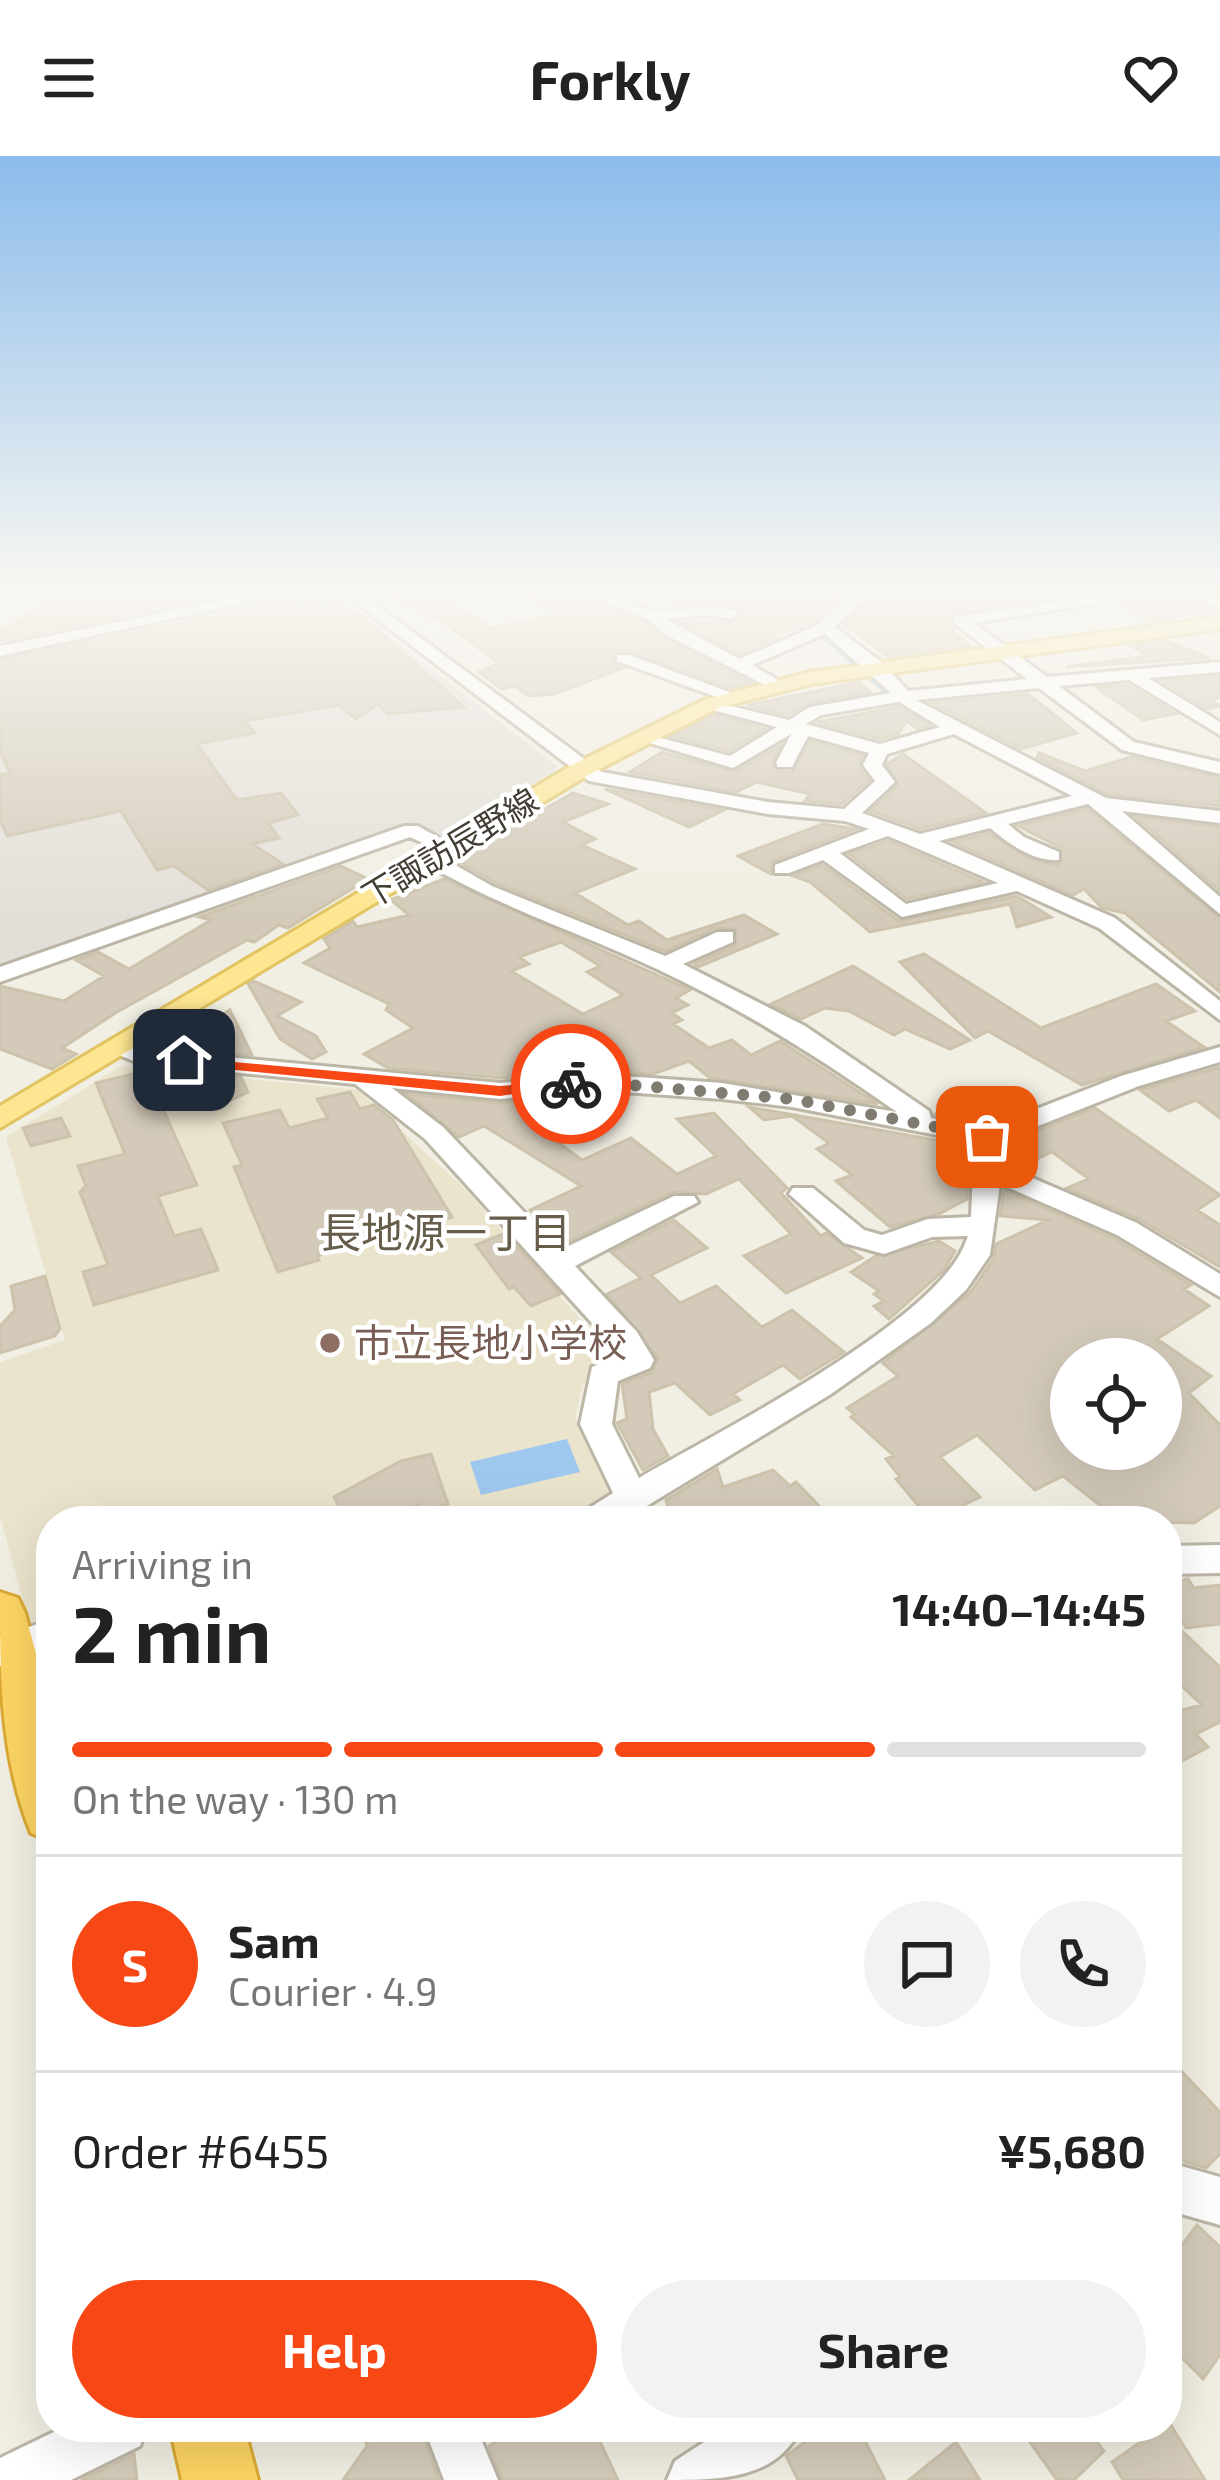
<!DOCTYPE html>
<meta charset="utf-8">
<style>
:root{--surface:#fff;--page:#f2f2f2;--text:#222;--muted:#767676;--line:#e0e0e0;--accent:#f74714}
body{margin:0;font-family:"Exo 2","Noto Sans JP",sans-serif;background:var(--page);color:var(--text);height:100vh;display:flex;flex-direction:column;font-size:45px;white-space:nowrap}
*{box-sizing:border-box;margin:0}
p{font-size:39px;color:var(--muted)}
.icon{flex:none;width:66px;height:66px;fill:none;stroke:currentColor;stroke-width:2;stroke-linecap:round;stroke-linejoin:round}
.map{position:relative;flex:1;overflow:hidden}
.panel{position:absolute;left:36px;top:1350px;width:1146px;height:936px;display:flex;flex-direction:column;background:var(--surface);border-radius:48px;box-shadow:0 12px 48px #0002}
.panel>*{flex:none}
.tools{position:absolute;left:1050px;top:1182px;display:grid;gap:24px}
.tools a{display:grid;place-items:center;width:132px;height:132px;border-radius:50%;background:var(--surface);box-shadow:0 12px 48px #0002;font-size:60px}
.pin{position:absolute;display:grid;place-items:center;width:102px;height:102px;color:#fff;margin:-51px;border-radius:24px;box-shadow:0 6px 18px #0006}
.courier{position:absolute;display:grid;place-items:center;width:120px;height:120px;margin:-60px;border:9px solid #f74714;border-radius:50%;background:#fff;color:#222;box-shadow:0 3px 15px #0007}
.headline em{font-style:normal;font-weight:700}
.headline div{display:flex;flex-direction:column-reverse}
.headline{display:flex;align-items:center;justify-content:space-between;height:204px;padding:0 36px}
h1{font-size:78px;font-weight:700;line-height:90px}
.bar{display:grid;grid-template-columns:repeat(4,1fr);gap:18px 12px;align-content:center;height:144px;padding:0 36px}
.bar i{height:15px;border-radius:9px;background:var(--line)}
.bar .on{background:var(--accent)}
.bar p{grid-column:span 4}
.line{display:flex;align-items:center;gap:30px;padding:0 36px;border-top:3px solid var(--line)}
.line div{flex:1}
.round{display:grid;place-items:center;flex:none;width:126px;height:126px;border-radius:63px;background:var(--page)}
.primary-button{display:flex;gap:24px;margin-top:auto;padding:24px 36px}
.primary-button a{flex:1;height:138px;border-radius:72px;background:var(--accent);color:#fff;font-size:48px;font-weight:700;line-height:138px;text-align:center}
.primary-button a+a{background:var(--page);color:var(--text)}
header{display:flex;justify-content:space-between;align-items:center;height:156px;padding:0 36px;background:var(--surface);font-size:54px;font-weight:700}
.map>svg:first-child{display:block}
</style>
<header><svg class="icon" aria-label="menu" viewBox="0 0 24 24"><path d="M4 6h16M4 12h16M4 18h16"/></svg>Forkly<svg class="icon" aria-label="heart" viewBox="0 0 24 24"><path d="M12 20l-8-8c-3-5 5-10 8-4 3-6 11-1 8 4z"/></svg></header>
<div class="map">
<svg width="1220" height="2324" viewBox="0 0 1220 2324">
<rect width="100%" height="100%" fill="#f1eee3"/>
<!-- industrial -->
<path fill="#e3dfd8" d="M293,437H333L557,610L555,615L439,684L413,670L0,816V497Z"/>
<!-- education -->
<path fill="#ebe4cd" d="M121,910L358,934L469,1037L603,1189L604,1209L582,1230L575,1262L612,1344L578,1365H51V1459L29,1467L0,1360V1206L65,1184L6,981Z"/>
<!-- water -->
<path fill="#9fc8ef" d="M567,1283L580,1316L481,1339L470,1306Z"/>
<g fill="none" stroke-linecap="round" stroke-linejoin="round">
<!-- stream-far1 -->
<path stroke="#9fc8ef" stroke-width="4.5" d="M789,469L820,478L909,556L970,586"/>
<!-- stream -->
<path stroke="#9fc8ef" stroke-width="6" d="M1195,737L1220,760"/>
</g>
<!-- building -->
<path fill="#d3cab9" stroke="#cdc3ac" stroke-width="3" fill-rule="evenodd" d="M66,437H197L212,442L0,485V476Z
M385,437H434L491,472L564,458L514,437H577L646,467L662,482L751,527L732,532L617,494L613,508L623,512L555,538L528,540L515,530L502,533L479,516L499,507L448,469Z
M676,437H847L814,466L770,480L776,482L739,498L681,466L731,467L741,453L675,450Z
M873,437H1031L1042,444L953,457V476L970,490L889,501L844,468Z
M1165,437H1188L1209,452L1152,466L1124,448Z
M291,445L300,454L334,448L351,461L360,459L464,551L388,558L377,548L356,563L338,549L245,565L255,577L197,588L237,644L281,637L298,659L268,667L279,682L252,688L283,708L208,734L174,710L157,714L121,655L7,680L0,664V619L10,617L0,596V504Z
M1166,485L1210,502L1066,511L1148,500L1131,490Z
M1220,521V541L1212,544L1220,550L1207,553L1162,525Z
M859,526L870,536L809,547L788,559L747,549Z
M1128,529L1176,558L1143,564L1096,531Z
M1028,538L1077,577L1021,593L932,547Z
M898,551L929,569L918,573L906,565L898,578L880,583L817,566Z
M714,559L766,573L729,595L673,580Z
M810,585L863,600L859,612L869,624L842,648L805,645L810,638L757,626L736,636L630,616L662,596L735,616L780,590L772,609L778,616H792Z
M1039,597L1085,615L1131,601L1220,622V650L1107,638L1037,601Z
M903,598L986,657L920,673L870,655L898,629L887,608Z
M605,633L724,654L689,671Z
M573,637L608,648L563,666L595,683L582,689L635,713L575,737L628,769L639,765L667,784L744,759L777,778L698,811L694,808L735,790L736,773L715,772L665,795L494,726L456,704Z
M1087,653L1220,762V836L1125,757L1102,752L1084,733L1073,739L953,686L989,677L1029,703L1059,709L1061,692L1018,670Z
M1136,661L1220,671V735Z
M823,668L856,673L773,705L771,718L738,700Z
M888,685L983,726L907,743L849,698Z
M822,709L899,765L1017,740L1051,761L1017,771L1010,748L870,776L810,726L793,720Z
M341,710L368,723L288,772L279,769L254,786L247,784L117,856L62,892L76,898L52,913L0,893V830L64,845L104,820L76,804L98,796L129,813L211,764L199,761Z
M444,723L690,834L676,842L688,849L672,857L682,864L673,868L709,892L732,884L751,899L780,885L878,948L710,922L689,905L653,918L596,914L500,922L388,912L364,898L413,872L386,854L389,848L304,807L330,792L324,783L353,765L357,771L409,759L391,744ZM561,786L600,810L587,816L623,839L583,858L511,815L529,808L519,801Z
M924,798L1041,872L1156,828L1195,855L1166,865L1204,891L1082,929L988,875L975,882L900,806Z
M853,810L871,821L970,884L950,893L905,873L894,879L849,855L825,852L801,863L771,848Z
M254,825L301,846L277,860L316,880L326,896L312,903L280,883L248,828Z
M230,854L252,899L188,893L167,885L190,869L200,872Z
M1220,911V962L1196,944L1169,955L1140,934Z
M153,913L241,921L248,936L216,951L208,932L159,944L197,1029L158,1040L174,1080L201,1073L218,1114L94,1149L83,1116L108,1109L80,1036L86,1030L78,1010L125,998L96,927Z
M978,935L1011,958L985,968L935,958Z
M350,936L360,953L374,949L393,964L452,1061L317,1100L319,1104L278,1116L234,1011L242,1009L223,967L280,954L289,972L328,962L317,943Z
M407,938L500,947L573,941L589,949L545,977L582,1004L631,982L677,1018L716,1000L677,963L714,957L787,1032L781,1037L821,1080L826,1077L862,1102L786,1137L744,1100L791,1078L739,1023L706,1038L672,1036L561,1089L530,1054L581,1030L484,970L459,981Z
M749,951L969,990L967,1043L939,1058L890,1071L836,1025L852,1019L817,993L829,987L792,960L764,964Z
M1095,952L1220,1039L1197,1054L1220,1069V1111L1139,1063L1067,1032L1089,1023L1052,996L1019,1011L1004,1005V988Z
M61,962L70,980L31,990L23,972Z
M1004,1034L1115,1083L1191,1129L1184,1133L1209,1150L1157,1183L1211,1220L1189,1237L1220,1269V1350L1194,1367L1120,1365L1063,1320L1035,1334L977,1279L940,1301L980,1341L931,1365L896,1323L900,1321L886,1303L894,1300L851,1261L854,1258L847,1252L898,1220L883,1207L970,1137L994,1102L996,1088L1048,1064L1000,1060ZM1071,1203H1161V1293H1071Z
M674,1064L707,1092L651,1119L680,1147L716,1130L762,1171L792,1154L844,1196L800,1223L783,1209L733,1238L740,1244L710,1259L675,1227L649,1236L653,1273L668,1300L643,1314L617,1267L627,1263L622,1228L652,1216L658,1202L607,1138L641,1122L611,1096Z
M505,1077L560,1138L531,1150L514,1131L509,1133L476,1089Z
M939,1085L955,1095L944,1114L889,1163L874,1150L884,1145L874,1138L879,1135L851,1116L876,1100Z
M45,1120L60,1173L55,1180L0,1197V1170L15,1154L11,1130Z
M431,1298L448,1348L421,1355L418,1348L387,1365H346L334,1341L401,1305Z
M717,1313L723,1331L773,1314L790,1330L796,1326L823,1354L805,1365H773L757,1351L736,1365H672L666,1344Z
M1188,1423L1194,1432L1220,1429V1468L1186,1472L1167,1443V1428Z
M1167,1461L1220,1511V1566L1196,1578L1208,1591L1167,1613V1558L1202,1549L1167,1516Z
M1167,1900L1220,1956V1998L1206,2012L1185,2006L1167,1987Z
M1197,2069L1220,2091V2199L1203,2223L1167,2187V2109Z
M1169,2266L1205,2324H1123L1112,2306Z
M360,2271H420L439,2324H343L367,2290Z
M517,2271H593L618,2324H502L489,2290Z
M825,2271H858L885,2324H798L786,2300Z
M1019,2271H1086L1104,2295L1074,2324H1057Z
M956,2286L980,2324H909Z
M134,2298L137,2324H81Z"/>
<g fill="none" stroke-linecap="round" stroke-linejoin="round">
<!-- minor casing -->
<g stroke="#bcb6a6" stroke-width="6">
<path id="minor" d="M0,437H9L11,439L0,446Z
M259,437H289L0,500V490Z
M343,437H360L602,616L768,646L844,653L875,625L863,609L869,597L808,580L792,611H778L776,607L791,578L733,612L633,582L642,577L730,600L777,571L705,552V544L789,564L810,551L891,537L825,478L752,509L785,528L771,532L664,478L648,463L582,437C609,437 632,454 658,455C686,455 709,449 737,455L732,463L707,459L666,463L739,503L816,470L854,437H869L835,471L884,508L908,535L1027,523L954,467V461L1122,437H1161L974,467L1047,521L1220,506V516L1148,522L1220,566V579L1129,524L1059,530L1134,586L1220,606V618L1122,594L1039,532L916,544L1106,642L1220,655V667L1122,655L1220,741V758L1088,648L1008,668L1024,681L1059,696V704C1033,706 1009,688 990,672L939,685L1115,762L1220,845V864L1099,772L1017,735L902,761L823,704L789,717H775V709L869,673L845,665L768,658L589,625ZM899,546L940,571L880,588L806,568L821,559ZM954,578L1072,640L920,678L862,657L895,626L882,609L887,598ZM888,680L998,727L906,748L840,697Z
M1192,437L1220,442V453L1195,440Z
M617,499H629L740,540L725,544L617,505Z
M404,670H418L457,692L447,698L410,681L0,826V811Z
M424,699H438L492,730L665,800L717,776H733V786L683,808L805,870L929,955L931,962L985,973L1121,920L1220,891V906L1139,930L1000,985V1008L1137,1067L1220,1118V1141L1117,1079L1000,1028L990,1099L966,1134L931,1167L831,1238L622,1365H578L583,1356L613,1337L580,1268L592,1211L621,1199L425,983L355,928L139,907L111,896V886L120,884L144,893L500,927L596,918L722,927L897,956C820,902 744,854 659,814C581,777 499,751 424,707ZM392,932L500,943L596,934L722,943L792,951L974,986L971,1061L928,1063L882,1079L864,1074L813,1032H793L789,1038L844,1087L884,1098L932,1081L968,1080L966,1085C939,1165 716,1277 639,1322L612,1268L618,1225L650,1212L654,1204L637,1176L575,1110L698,1046L694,1040H674L560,1094L443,971Z
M1220,1389V1417L1167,1418V1390Z
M51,1464V1494L0,1510V1480Z
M1167,2006L1220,2021V2069L1167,2054Z
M64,2271H147L140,2290L71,2324H0V2302Z
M424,2271H476L498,2324H444Z
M727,2271H801C778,2324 718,2324 667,2324L675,2305Z"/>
</g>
<!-- major casing -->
<g stroke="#e1c461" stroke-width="6">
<path id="major" d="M1220,461V473L811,528L718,552L590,618L0,972V950L574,608L704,544L810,516Z"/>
</g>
<!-- highway casing -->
<g stroke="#dba934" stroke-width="6">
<path id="highway" d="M0,1436L18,1442L25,1457L51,1553V1685L31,1677C0,1601 0,1518 0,1436Z
M170,2271H244L258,2324H182Z"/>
</g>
<!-- minor -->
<use href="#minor" fill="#fff" fill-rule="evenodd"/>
<!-- major -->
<use href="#major" fill="#fde691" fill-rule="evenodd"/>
<!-- highway -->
<use href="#highway" fill="#fcd464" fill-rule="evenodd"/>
</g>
<!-- sky -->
<linearGradient id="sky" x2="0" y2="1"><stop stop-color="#8bbceb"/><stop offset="0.57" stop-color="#f9f7f2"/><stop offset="1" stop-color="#f9f7f2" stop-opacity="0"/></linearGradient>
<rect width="1220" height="762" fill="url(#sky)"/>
<!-- route -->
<path fill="#f74714" d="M178,901L500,930L571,924L579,928L500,940L184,909Z"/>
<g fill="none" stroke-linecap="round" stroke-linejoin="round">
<!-- done -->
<path stroke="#807c71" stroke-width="12" stroke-dasharray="0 21.6" d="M571,928L596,926L792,943L987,981"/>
</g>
<!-- markers -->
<circle fill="#8d6e63" stroke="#fff" stroke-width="4.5" cx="330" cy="1187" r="12"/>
<g text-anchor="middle" stroke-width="9" stroke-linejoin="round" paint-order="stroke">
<!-- far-street labels -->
<g font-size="33" fill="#433e33" stroke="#fff">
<text transform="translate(450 692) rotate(-31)" y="12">下諏訪辰野線</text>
</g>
<!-- education labels -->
<g font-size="39" fill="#785e54" stroke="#fff" text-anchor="start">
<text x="354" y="1201">市立長地小学校</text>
</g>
<!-- neighbourhood labels -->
<g font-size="42" fill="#665d4b" stroke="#fff">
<text x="445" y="1092">長地源一丁目</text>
</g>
</g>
</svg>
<div class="tools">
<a><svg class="icon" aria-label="locate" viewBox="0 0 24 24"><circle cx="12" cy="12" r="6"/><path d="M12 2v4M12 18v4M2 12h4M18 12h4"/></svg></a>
</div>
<div class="pin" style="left:987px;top:981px;background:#ea580c"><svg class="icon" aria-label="bag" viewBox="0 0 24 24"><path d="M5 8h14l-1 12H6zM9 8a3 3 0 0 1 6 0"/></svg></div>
<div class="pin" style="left:184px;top:904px;background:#1f2937"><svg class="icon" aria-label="home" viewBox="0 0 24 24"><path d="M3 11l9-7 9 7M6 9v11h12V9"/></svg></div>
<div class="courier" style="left:571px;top:928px"><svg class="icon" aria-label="bike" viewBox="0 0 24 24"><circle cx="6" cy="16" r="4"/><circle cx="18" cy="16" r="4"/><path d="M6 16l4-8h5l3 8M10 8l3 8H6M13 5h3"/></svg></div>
<section class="panel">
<div class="headline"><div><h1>2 min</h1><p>Arriving in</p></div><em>14:40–14:45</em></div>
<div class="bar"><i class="on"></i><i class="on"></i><i class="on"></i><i></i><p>On the way · 130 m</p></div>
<div class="line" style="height:216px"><b class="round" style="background:var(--accent);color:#fff">S</b><div><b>Sam</b><p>Courier · 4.9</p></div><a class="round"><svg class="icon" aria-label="chat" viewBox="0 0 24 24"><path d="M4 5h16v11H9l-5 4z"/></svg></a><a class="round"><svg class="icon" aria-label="phone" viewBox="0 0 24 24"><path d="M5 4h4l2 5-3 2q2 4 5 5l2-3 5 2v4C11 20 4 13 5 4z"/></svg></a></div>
<div class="line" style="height:156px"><div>Order #6455</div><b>¥5,680</b></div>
<div class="primary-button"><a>Help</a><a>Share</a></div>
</section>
</div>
